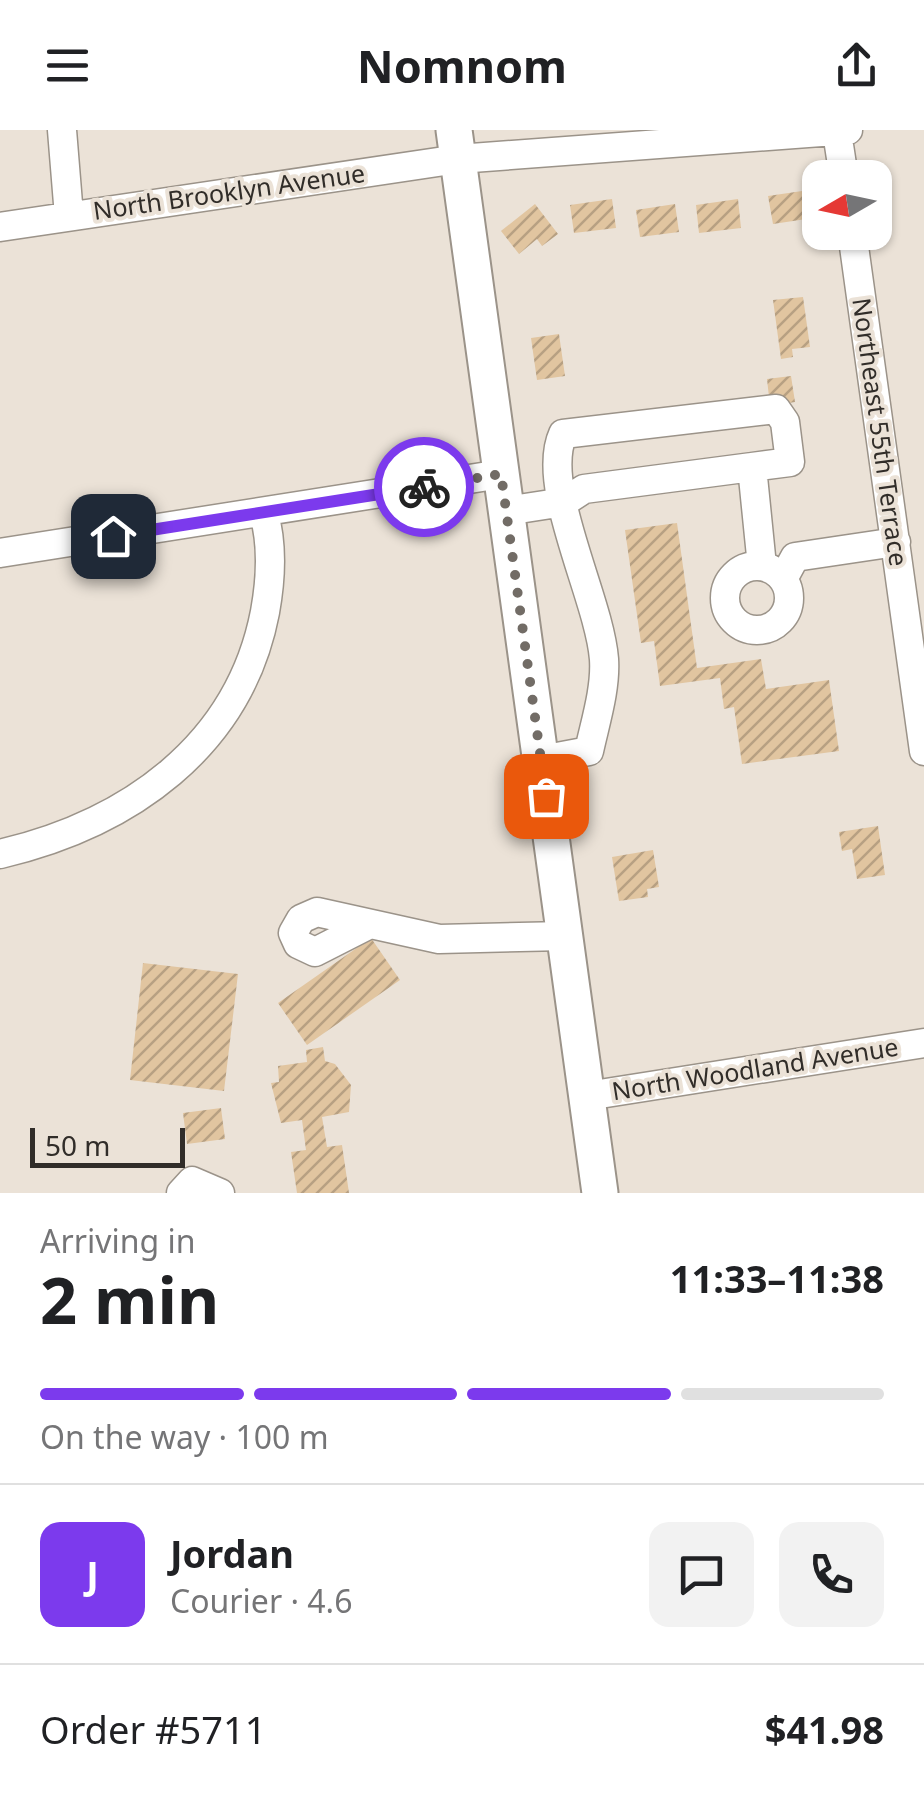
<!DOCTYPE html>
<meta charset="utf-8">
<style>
:root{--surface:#fff;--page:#f2f2f2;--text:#202124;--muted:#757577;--line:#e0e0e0;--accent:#7c3aed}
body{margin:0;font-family:"Noto Sans",sans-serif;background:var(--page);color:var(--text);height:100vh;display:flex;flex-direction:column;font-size:38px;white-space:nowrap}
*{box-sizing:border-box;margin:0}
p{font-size:32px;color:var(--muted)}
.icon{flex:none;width:55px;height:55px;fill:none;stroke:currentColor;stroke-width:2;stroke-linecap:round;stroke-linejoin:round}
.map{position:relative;height:1063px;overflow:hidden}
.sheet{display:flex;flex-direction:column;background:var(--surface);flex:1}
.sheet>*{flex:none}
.needle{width:65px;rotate:261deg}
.buttons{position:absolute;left:802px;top:30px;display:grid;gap:20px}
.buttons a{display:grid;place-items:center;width:90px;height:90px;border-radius:20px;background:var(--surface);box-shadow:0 2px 8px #0004;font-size:50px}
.scale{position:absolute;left:30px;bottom:25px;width:155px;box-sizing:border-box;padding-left:10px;border:5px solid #312d29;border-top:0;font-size:28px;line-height:35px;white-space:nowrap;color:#312d29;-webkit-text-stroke:8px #ebe2d7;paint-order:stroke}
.pin{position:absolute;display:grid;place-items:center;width:85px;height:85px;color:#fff;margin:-42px;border-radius:20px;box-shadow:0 5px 15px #0006}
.courier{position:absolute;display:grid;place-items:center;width:100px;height:100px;margin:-50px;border:8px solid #7c3aed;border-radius:50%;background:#fff;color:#222;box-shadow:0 2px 12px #0007}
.summary em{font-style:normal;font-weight:700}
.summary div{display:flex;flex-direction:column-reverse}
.summary{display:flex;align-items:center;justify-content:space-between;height:170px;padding:0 40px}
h1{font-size:65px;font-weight:700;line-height:75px}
.bar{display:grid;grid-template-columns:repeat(4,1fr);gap:15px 10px;align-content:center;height:120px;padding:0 40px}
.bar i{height:12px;border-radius:8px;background:var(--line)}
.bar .on{background:var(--accent)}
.bar p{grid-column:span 4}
.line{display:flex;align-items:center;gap:25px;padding:0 40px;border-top:2px solid var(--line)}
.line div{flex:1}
.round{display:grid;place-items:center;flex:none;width:105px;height:105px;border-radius:20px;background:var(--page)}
header{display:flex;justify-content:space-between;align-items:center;height:130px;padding:0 40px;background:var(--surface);font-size:45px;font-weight:700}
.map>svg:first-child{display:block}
</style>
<header><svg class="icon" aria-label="menu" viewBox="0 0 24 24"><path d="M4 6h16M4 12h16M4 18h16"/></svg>Nomnom<svg class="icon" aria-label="share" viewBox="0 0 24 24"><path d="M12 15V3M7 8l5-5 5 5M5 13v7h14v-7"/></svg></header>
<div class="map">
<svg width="924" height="1063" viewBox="0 0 924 1063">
<defs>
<pattern id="building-hatch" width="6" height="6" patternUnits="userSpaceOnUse" patternTransform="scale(2.5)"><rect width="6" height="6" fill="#e1c5a0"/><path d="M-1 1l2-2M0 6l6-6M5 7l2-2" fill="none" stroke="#b7a082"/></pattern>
</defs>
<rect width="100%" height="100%" fill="#ebe2d7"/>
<!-- building -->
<path fill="url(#building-hatch)" d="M809,60L813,88L773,94L768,66Z
M612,69L616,98L574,103L570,75Z
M738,69L741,98L699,103L696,75Z
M535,74L558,104L542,116L537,109L519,124L501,101Z
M675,74L679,102L640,107L636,80Z
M803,167L810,217L792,219L793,227L781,229L773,170Z
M559,204L565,246L537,250L531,208Z
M791,246L795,272L770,276L767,249Z
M677,393L697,538L761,529L766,559L829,550L839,621L742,634L734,577L724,579L720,548L660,556L654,511L641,513L625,400Z
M878,696L885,745L857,749L852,719L842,721L839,702Z
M653,720L659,757L647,759L648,767L619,771L612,727Z
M371,808L400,850L307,915L278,873Z
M143,833L238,844L224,961L130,950Z
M323,917L325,931L335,934L351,955L349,982L322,987L327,1017L342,1015L349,1063H297L291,1022L306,1020L302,990L281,993L271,953L279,952L278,936L307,932L306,920Z
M221,978L225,1009L187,1014L183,983Z"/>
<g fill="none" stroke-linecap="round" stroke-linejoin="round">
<!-- minor casing -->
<g stroke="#9b9389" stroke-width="31">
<path id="minor" d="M62,0L69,86
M837,2L844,48
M0,97L458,29L848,0
M852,102L924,621
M506,381L564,372L584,359L752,337L762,436
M0,423L501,344
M725 468a32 32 0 1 1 64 0a32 32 0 1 1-64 0Z
M783,449L795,427L896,412
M541,630L589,621C595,593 606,559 604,529C599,467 539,356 563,304L776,279L785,292L790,332L752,337
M0,724C128,694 239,617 265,482C271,449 273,416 264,384
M368,795L315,822L298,814L293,803L301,789L317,782L439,809L565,806
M587,966L924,913
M181,1063L192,1051L220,1063"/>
</g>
<!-- major casing -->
<g stroke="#9b9389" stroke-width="39">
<path id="major" d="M454,0L600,1063"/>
</g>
<!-- minor -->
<use href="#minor" stroke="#fff" stroke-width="28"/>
<!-- major -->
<use href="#major" stroke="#fff" stroke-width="35"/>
</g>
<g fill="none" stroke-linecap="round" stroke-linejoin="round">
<!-- done -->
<path stroke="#726c66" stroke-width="10" stroke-dasharray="0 18" d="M424,357L501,344L546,666"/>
<!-- route -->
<path stroke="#7c3aed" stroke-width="12" d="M113,406L424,357"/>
</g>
<g text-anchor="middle" stroke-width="8" stroke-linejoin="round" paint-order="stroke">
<!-- street labels -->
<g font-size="25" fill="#312d29" stroke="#ebe2d7">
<text transform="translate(229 62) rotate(-8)" y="9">North Brooklyn Avenue</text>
<text transform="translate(880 302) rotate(82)" y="9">Northeast 55th Terrace</text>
<text transform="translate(755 939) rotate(-9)" y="9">North Woodland Avenue</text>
</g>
</g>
</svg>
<div class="buttons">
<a><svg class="needle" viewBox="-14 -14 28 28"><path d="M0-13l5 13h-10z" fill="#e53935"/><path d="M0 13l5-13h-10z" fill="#757577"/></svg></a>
</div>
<div class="scale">50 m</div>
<div class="pin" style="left:546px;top:666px;background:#ea580c"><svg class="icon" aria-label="bag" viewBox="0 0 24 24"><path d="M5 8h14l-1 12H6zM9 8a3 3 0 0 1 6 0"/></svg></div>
<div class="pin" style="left:113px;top:406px;background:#1f2937"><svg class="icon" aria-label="home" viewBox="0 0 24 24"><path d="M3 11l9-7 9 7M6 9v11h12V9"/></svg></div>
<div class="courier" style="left:424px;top:357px"><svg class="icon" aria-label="bike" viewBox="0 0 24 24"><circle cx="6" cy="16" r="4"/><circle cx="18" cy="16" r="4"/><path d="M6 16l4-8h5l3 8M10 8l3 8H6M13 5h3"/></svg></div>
</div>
<section class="sheet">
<div class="summary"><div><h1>2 min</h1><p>Arriving in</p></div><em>11:33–11:38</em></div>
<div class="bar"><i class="on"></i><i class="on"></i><i class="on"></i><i></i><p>On the way · 100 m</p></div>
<div class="line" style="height:180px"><b class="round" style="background:var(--accent);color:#fff">J</b><div><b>Jordan</b><p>Courier · 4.6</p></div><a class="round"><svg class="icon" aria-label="chat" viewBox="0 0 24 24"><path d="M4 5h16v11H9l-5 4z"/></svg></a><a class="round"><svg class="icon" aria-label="phone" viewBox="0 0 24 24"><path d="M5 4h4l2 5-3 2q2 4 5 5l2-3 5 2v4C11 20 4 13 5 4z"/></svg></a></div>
<div class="line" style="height:130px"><div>Order #5711</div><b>$41.98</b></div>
</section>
